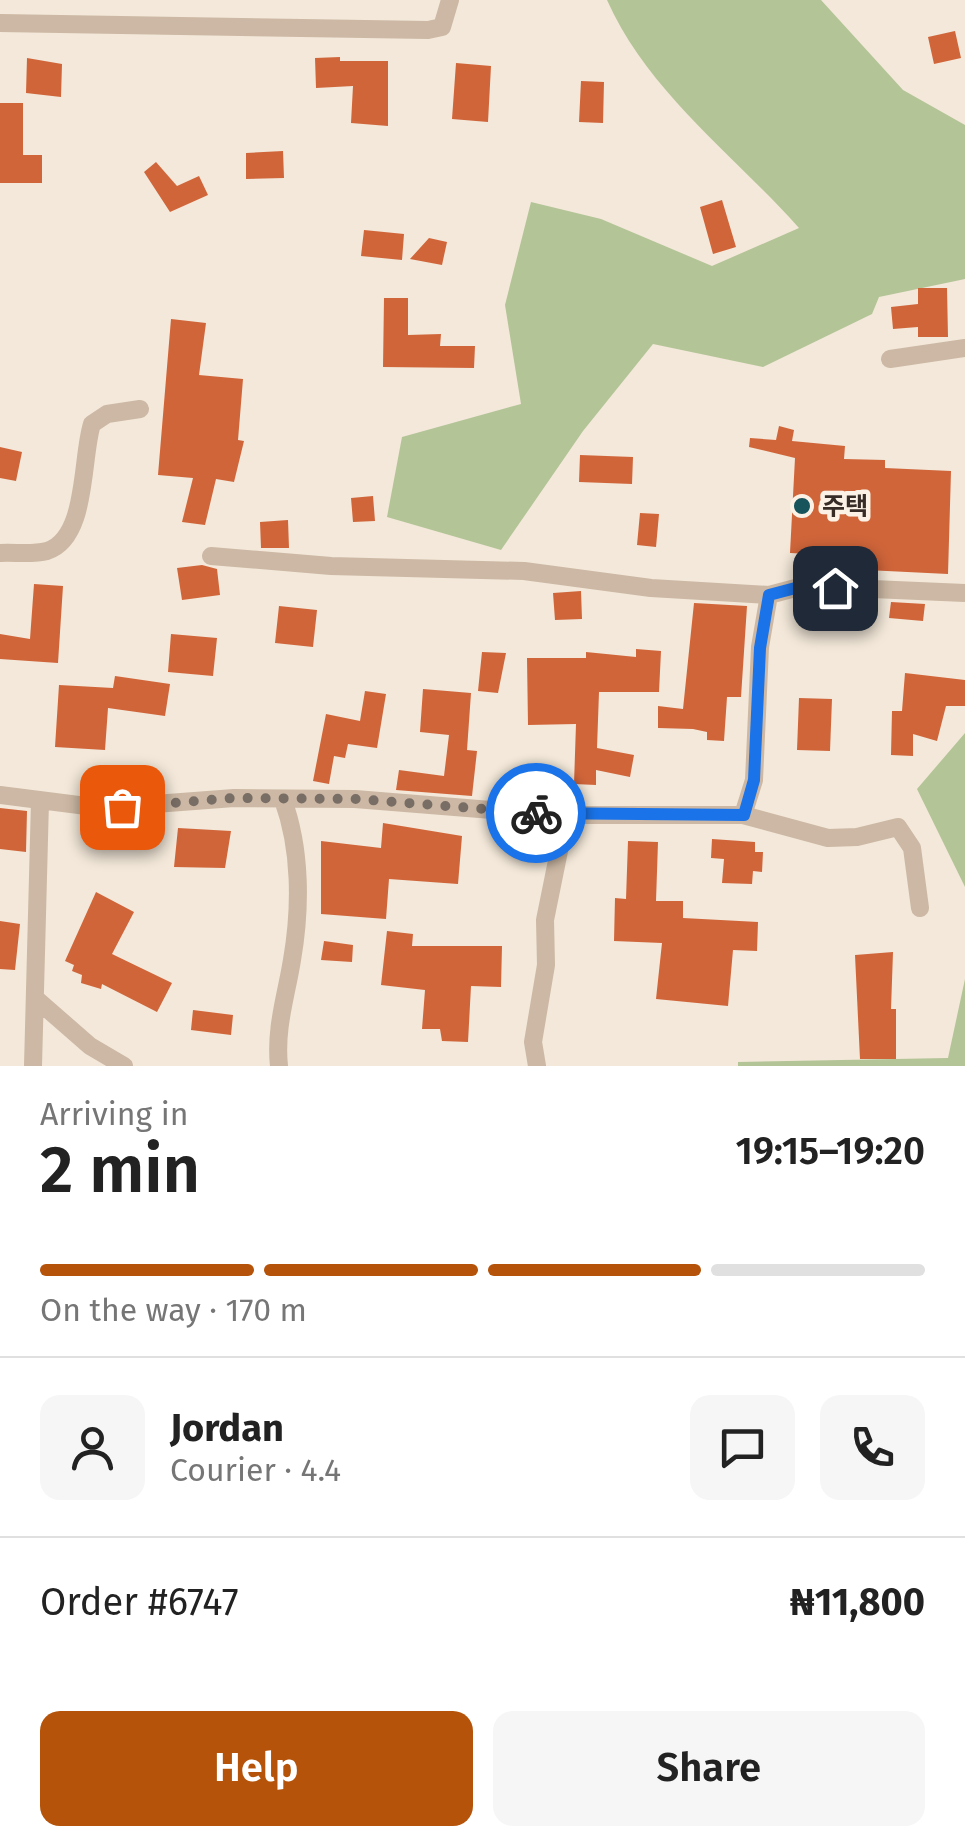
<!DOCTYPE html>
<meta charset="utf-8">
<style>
:root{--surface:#fff;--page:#f6f6f6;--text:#222;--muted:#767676;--line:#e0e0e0;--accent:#b45309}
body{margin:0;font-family:"Fira Sans","Noto Sans KR",sans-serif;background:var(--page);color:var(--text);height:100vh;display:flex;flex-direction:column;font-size:38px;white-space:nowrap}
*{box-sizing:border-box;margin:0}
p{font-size:32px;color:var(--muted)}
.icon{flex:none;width:55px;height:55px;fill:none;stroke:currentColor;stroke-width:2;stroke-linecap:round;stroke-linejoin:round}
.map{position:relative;height:1066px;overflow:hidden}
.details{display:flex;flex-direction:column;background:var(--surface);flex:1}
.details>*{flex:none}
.pin{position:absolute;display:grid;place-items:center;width:85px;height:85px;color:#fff;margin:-42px;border-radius:20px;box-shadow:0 5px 15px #0006}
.courier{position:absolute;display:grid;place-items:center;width:100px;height:100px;margin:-50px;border:8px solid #1a73e8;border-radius:50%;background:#fff;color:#222;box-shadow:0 2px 12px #0007}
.overview em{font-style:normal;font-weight:600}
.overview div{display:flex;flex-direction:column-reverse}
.overview{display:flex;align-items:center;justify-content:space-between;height:170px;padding:0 40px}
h1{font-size:65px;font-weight:600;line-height:75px}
.bar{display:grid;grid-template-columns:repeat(4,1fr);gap:15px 10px;align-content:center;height:120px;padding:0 40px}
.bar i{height:12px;border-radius:8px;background:var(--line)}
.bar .current{background:var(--accent)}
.bar p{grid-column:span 4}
.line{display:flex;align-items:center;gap:25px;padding:0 40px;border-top:2px solid var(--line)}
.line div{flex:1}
.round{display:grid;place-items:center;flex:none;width:105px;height:105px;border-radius:20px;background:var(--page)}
.cta{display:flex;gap:20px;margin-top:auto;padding:20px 40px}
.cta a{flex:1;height:115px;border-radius:20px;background:var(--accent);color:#fff;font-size:40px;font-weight:600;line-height:115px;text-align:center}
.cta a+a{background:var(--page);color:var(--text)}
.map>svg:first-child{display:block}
</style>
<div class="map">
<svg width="965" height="1066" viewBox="0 0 965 1066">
<rect width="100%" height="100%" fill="#f3e8d9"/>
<!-- green -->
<path fill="#b3c497" d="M607,0H821L903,90L965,125V279L879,297L872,314L763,367L653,344L583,431L501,550L387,517L402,437L521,404L505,305L531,202L601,219L712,266L799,228C733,154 648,92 607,0Z
M965,733V887L917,789Z
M965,979V1066H738V1062L948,1058Z"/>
<!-- building -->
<path fill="#d0653a" d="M955,31L961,58L934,64L928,37Z
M340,57V61H388V126L351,123L353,86L316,88L315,58Z
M27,58L62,64L61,97L26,93Z
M456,63L491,66L488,122L452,119Z
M581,81L604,82L603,123L579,122Z
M0,103H23V155H42V183H0Z
M283,151L284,178L246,179V153Z
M156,162L177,186L199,176L208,195L170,212L144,172Z
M722,200L736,247L713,254L700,207Z
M364,230L404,234L402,260L361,256Z
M429,238L447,242L442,265L410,259Z
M918,288H947L948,337H918V327L893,329L891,307L918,304Z
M384,298H408V335L441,334L440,346H475L474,368L383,367Z
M171,319L206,323L199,375L243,379L238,440L244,441L234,482L216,479L205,525L182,522L193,478L158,475Z
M779,426L794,430L792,441L845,446L844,459L885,460V468L951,471L948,574L846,569V556L790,553L795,458L749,447L750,438L776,440Z
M0,447L22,452L16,481L0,478Z
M580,455L633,457L632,484L579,482Z
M373,496L375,521L353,522L351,498Z
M640,513L659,514L656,547L637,545Z
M288,520L289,548H261L260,522Z
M202,565L217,569L220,595L182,600L177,568Z
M34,584L63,586L58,663L0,659V634L30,639Z
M581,591L582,619L555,620L553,593Z
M891,602L925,604L923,621L889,618Z
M694,603L747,606L741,697H727L724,741L707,740V732L693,729L658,728V706L683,709Z
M279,606L317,610L313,647L275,643Z
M171,634L217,638L213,676L168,672Z
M636,649L661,651L659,692H599L597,748L634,755L630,777L596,770V785L574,784L576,724L528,725L527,658H586V652L636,657Z
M482,652L506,653L498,693L478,691Z
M905,673L965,680V706H946L937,741L913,734V756L891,755L892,711H902Z
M115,676L170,684L165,716L108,708L105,750L55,747L59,685L113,688Z
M423,689L471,693L467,750L477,751L472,796L396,790L399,770L444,776L449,735L420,732Z
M365,691L386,694L377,748L348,744L345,758L334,756L329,784L313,781L326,714L360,721Z
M799,698L832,699L830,751L797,750Z
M0,808L27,811L26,852L0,849Z
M383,823L462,836L458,884L389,879L386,919L321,914V841L381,848Z
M178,828L231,831L225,868L174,867Z
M712,839L755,842V852H763L762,872L753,871L752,884L722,883L724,859L711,858Z
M628,841L658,842L656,901H683V918L758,922L757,951L733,950L728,1006L656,999L662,943L614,941L615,898L626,899Z
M96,892L134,912L112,954L172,983L157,1012L102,984L101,989L81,983L82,975L72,971L74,965L65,961Z
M0,921L20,924L15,970L0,969Z
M387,931L413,934L412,946H502L501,987L471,986L468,1042L442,1041L440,1029H422L425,990L381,985Z
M324,941L353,945L352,962L321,960Z
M893,952L891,1009H896V1059H860L855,955Z
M193,1010L233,1015L231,1035L191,1030Z"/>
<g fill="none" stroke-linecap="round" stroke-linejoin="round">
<!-- minor -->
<path stroke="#ccb8a4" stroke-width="18" d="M0,23L428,30L442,27L450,0
M890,359L965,348
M0,553C15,552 32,555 47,551C88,538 81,458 92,424L107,414L140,409
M211,556L331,566L524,571L651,588L769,595
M0,795L102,808L234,798L355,799L554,815H743L828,838L857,837L898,827L912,848L920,908
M743,815L754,780L760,647L769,595L803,586L965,593
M35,998L90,1046L124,1066
M33,1066L40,801
M279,1066C275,1028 286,997 292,960C301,908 301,849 283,800
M537,1066L533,1042L546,965L545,920L560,846L554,815"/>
</g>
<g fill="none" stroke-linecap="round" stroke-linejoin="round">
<!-- done -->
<path stroke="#796e65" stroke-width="10" stroke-dasharray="0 18" d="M122,807L234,798L356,799L536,813"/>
<!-- route -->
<path stroke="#1a73e8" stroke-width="12" d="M536,813L744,815L754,780L760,648L769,595L803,586L835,588"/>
</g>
<!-- markers -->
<circle fill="#18545c" stroke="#fbf2e5" stroke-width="4" cx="802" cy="506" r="10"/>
<g text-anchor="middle" stroke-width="9" stroke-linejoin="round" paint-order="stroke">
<!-- poi labels -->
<g font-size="25" font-weight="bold" fill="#372c26" stroke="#fbf2e5" text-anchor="start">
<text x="822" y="515">주택</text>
</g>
</g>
</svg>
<div class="pin" style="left:122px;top:807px;background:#ea580c"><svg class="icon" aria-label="bag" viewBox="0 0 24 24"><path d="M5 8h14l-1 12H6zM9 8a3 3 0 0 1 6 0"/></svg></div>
<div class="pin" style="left:835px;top:588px;background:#1f2937"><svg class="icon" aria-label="home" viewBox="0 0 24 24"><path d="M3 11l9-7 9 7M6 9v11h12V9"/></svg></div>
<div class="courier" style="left:536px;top:813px"><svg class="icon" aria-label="bike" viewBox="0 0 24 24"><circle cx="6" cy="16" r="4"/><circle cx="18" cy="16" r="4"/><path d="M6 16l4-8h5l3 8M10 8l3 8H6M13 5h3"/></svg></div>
</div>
<section class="details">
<div class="overview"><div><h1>2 min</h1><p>Arriving in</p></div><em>19:15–19:20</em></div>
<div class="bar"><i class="current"></i><i class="current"></i><i class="current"></i><i></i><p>On the way · 170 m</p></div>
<div class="line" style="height:180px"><a class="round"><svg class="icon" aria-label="person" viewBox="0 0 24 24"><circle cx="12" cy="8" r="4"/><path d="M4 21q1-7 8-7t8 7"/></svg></a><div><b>Jordan</b><p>Courier · 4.4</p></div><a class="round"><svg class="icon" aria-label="chat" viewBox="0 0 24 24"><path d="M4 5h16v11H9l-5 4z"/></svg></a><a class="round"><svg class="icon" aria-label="phone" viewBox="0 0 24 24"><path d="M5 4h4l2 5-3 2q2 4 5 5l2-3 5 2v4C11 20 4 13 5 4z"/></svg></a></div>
<div class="line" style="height:130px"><div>Order #6747</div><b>₦11,800</b></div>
<div class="cta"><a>Help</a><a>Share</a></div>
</section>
